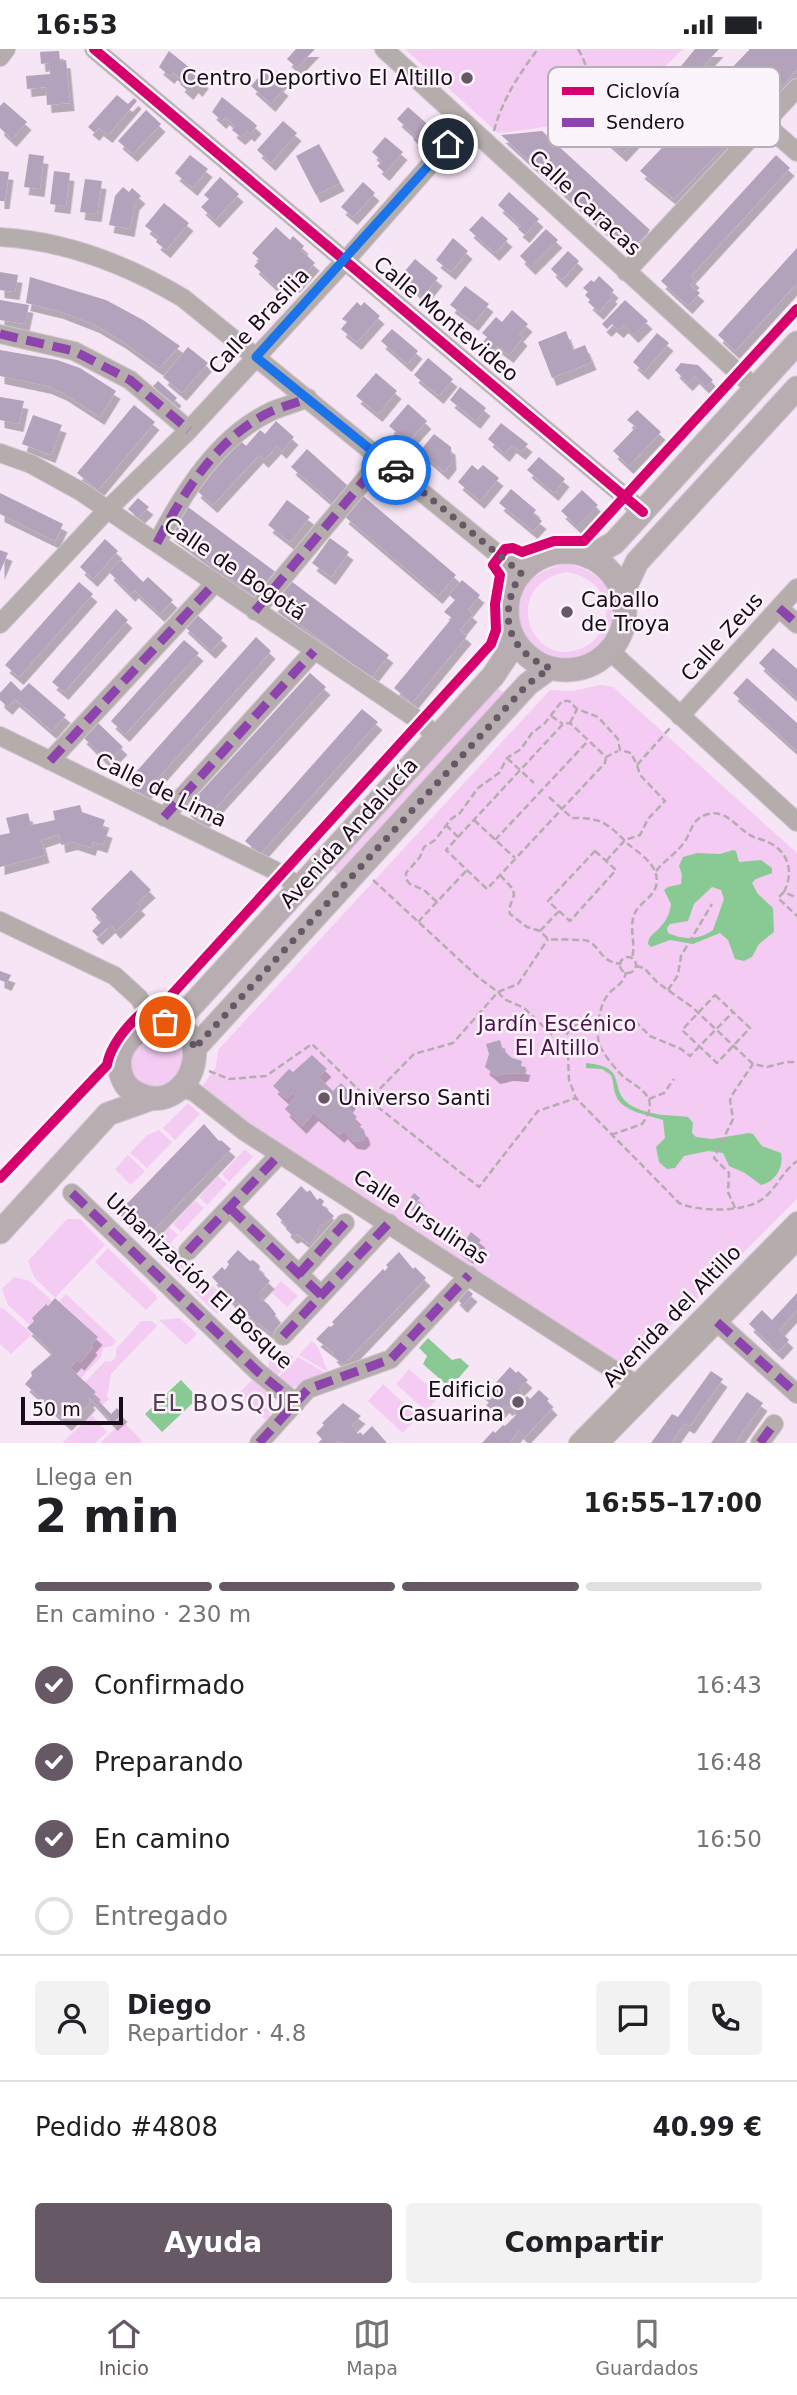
<!DOCTYPE html>
<html lang="es">
<meta charset="utf-8">
<style>
:root{--surface:#fff;--page:#f2f2f2;--text:#202124;--muted:#757577;--line:#e0e0e0;--accent:#665865}
body{margin:0;font-family:"DejaVu Sans",sans-serif;background:var(--page);color:var(--text);height:100vh;display:flex;flex-direction:column;font-size:26px;white-space:nowrap}
*{box-sizing:border-box;margin:0}
p{font-size:23px;color:var(--muted)}
.icon{flex:none;width:38px;height:38px;fill:none;stroke:currentColor;stroke-width:2;stroke-linecap:round;stroke-linejoin:round}
.map{position:relative;height:1394px;overflow:hidden}
.sheet{display:flex;flex-direction:column;background:var(--surface);flex:1}
.sheet>*{flex:none}
.scale{position:absolute;left:21px;bottom:18px;width:102px;box-sizing:border-box;padding-left:7px;border:4px solid #180c18;border-top:0;font-size:19px;line-height:24px;white-space:nowrap;color:#180c18;-webkit-text-stroke:5px #fcf4fb;paint-order:stroke}
.pin{position:absolute;display:grid;place-items:center;width:60px;height:60px;color:#fff;margin:-30px;border:4px solid #fff;border-radius:50%;box-shadow:0 2px 7px #0007}
.courier{position:absolute;display:grid;place-items:center;width:70px;height:70px;margin:-35px;border:5px solid #1a73e8;border-radius:50%;background:#fff;color:#222;box-shadow:0 2px 9px #0007}
.head em{font-style:normal;font-weight:800}
.head div{display:flex;flex-direction:column-reverse}
.head{display:flex;align-items:center;justify-content:space-between;height:119px;padding:0 35px}
h1{font-size:46px;font-weight:800;line-height:52px}
.bar{display:grid;grid-template-columns:repeat(4,1fr);gap:10px 7px;align-content:center;height:84px;padding:0 35px}
.bar i{height:9px;border-radius:5px;background:var(--line)}
.bar .on{background:var(--accent)}
.bar p{grid-column:span 4}
.line{display:flex;align-items:center;gap:18px;padding:0 35px;border-top:2px solid var(--line)}
.line div{flex:1}
.round{display:grid;place-items:center;flex:none;width:74px;height:74px;border-radius:7px;background:var(--page)}
ol{padding:0 35px;list-style:none}
li{display:flex;align-items:center;gap:21px;height:77px}
li p{margin-inline-start:auto}
li .icon{padding:7px;border-radius:50%;background:var(--accent);color:#fff;stroke-width:4}
li:last-child{color:var(--muted)}
li i{width:38px;height:38px;border:4px solid var(--line);border-radius:50%}
.cta{display:flex;gap:14px;margin-top:auto;padding:14px 35px}
.cta a{flex:1;height:80px;border-radius:7px;background:var(--accent);color:#fff;font-size:28px;font-weight:800;line-height:80px;text-align:center}
.cta a+a{background:var(--page);color:var(--text)}
.status{display:flex;justify-content:space-between;align-items:center;height:49px;padding:0 35px;background:var(--surface);direction:ltr}
.status svg{height:19px;fill:currentColor}
.tab-bar{display:flex;justify-content:space-around;align-items:center;height:98px;border-top:2px solid var(--line);background:var(--surface);font-size:19px;color:var(--muted)}
.tab-bar a{display:grid;justify-items:center;gap:4px}
.tab-bar .on{color:var(--accent)}
.map>svg:first-child{display:block}
</style>
<div class="status"><b>16:53</b><svg viewBox="0 0 49 12"><path d="M0 12V9h3v3zM5 12V6h3v6zM10 12V3h3v9zM15 12V0h3v12zM26 1h20v11H26zM47 4h2v5h-2z"/></svg></div>
<div class="map">
<svg width="797" height="1394" viewBox="0 0 797 1394">
<defs>
<filter id="shadow"><feDropShadow dx="4.5" dy="8" stdDeviation="0" flood-color="#0004"/></filter>
</defs>
<rect width="100%" height="100%" fill="#f6e5f5"/>
<!-- green -->
<path fill="#f4ccf3" fill-rule="evenodd" d="M405,0H683C666,16 650,33 631,46C591,73 544,79 498,84Z
M566,515C597,520 624,544 612,578C607,590 598,600 587,605C527,636 479,531 566,515ZM567,523C592,527 614,548 604,576C600,587 592,595 582,599C531,622 498,536 567,523Z
M600,636L613,638L797,804V1150L628,1319L264,1085L201,1039L216,1018L218,1001L550,641L573,642Z
M496,638L505,645L339,827L331,819Z
M170,984C194,1007 182,1026 158,1041L131,1029L129,1005L151,985Z
M188,1054L200,1065L175,1091L163,1079Z
M159,1081L172,1093L147,1119L130,1104L147,1086Z
M245,1100L253,1108L229,1133L222,1125Z
M128,1106L145,1122L131,1136L115,1120Z
M218,1127L227,1135L207,1156L199,1148Z
M195,1151L204,1159L181,1183L173,1175Z
M67,1170H80L105,1196L55,1249L34,1228L28,1212Z
M169,1178L178,1186L159,1206L150,1197Z
M172,1196L194,1217L181,1230L159,1209Z
M108,1199L156,1246L157,1250L146,1261L95,1213Z
M14,1228L30,1232L52,1252L48,1257L45,1255L32,1269L34,1272L30,1276L8,1256L2,1240Z
M206,1230L229,1253L217,1265L194,1243Z
M281,1232L298,1247L287,1258L271,1243Z
M66,1245L116,1292L112,1297L103,1299L101,1308L81,1329L70,1319L77,1311L80,1313L93,1299L91,1296L98,1288L59,1252Z
M0,1259L4,1260L32,1285L11,1305L0,1295Z
M180,1269L197,1285L186,1296L159,1271Z
M141,1272H152L157,1277L111,1325L107,1348L109,1350L102,1356L93,1346L96,1343L85,1333L105,1312L110,1313L116,1309V1300Z
M312,1292L318,1298L328,1323L299,1306Z
M281,1300L294,1308L275,1329L268,1321L269,1312Z
M298,1308L329,1326V1327L288,1340L278,1329Z
M409,1320L440,1347L426,1362L396,1335Z
M255,1328L269,1341L270,1375L238,1345Z
M383,1335L418,1367L403,1384L368,1352Z
M92,1366L107,1383L95,1394H62Z
M123,1372L142,1392L140,1394H100Z"/>
<!-- water -->
<path fill="#89ca94" fill-rule="evenodd" d="M733,801L736,802L739,813L761,811L772,819V824L756,830L752,834L758,845L773,859L774,883L759,895L752,908L744,912L735,910L728,891L720,884L693,895L670,891L651,898L648,895C649,885 655,885 661,877C667,871 670,863 671,855L664,841L668,838L681,835L682,826L679,817L683,808L697,804L720,805ZM712,838L721,841L724,850L713,881C699,891 683,891 668,884L667,879L670,875L688,872L694,855Z
M586,1014C633,1018 604,1042 634,1058C652,1067 669,1066 688,1068L693,1074L692,1084L696,1088L712,1090L749,1084L753,1085L762,1097L781,1104C784,1119 775,1133 761,1136L745,1124L729,1117L723,1104L708,1102L684,1107L675,1119L667,1120L659,1113L656,1098L665,1089L663,1071C648,1066 625,1063 617,1049C613,1042 614,1033 611,1026L602,1020L586,1019Z
M428,1289L452,1311L460,1309L469,1317L450,1339L423,1315L427,1307L419,1299Z
M181,1331L198,1349L162,1383L145,1365Z"/>
<!-- building -->
<path fill="#b3a2bb" filter="url(#shadow)" d="M296,0H315L297,19L287,10Z
M695,0H719L622,105L585,72L607,60L614,67L611,70L627,83Z
M750,0H797V20L763,59L725,26Z
M59,2L60,12L66,11L70,54L47,56L46,38L27,40L26,27L50,25L49,14L41,15L40,3Z
M169,2L201,28L204,32L198,40L194,36L189,43L180,35L183,32L173,23L170,27L159,18Z
M264,22L272,29L277,22L284,29L279,35L284,39L271,55L251,37Z
M117,46L128,55L134,49L137,52L108,86L99,79L95,84L88,78Z
M712,46L746,75L674,150L640,122Z
M222,48L253,73L257,77L250,85L247,82L241,88L232,81L235,77L225,68L222,72L212,63Z
M4,53L27,73L12,90L0,79V57Z
M408,58L434,81L419,97L413,90L416,87L397,70Z
M146,61L161,75L133,105L118,92Z
M283,72L297,84L271,114L257,101Z
M542,82L650,181L629,203L501,86Z
M385,88L403,103L385,124L377,117L382,112L372,103Z
M319,95L340,134L316,146L296,107Z
M29,105L44,107L40,140L24,138Z
M190,106L208,120L193,139L175,124Z
M776,106L790,119L691,227L695,231L690,236L700,244L688,257L661,232Z
M0,122L9,123L5,152H0Z
M54,122L70,124L66,157L50,155Z
M220,128L239,145L215,171L201,158L209,150L204,146Z
M85,130L102,132L97,165L80,163Z
M363,133L375,144L353,168L341,158Z
M123,138L129,143L132,139L141,147L135,153L130,180L109,176L115,147Z
M509,143L539,170L525,186L518,180L521,177L498,156Z
M164,154L189,174L166,201L156,193L159,188L145,177Z
M482,167L508,190L495,204L469,181Z
M276,178L290,191L293,187L304,197L301,201L315,214L295,236L290,232L281,242L254,217L260,211L252,204Z
M546,180L558,191L531,218L520,207Z
M453,189L468,202L451,223L436,211Z
M797,199V234L735,302L718,286Z
M568,202L579,212L562,231L551,220Z
M415,210L438,229L423,248L400,228Z
M0,223L18,226L15,243L0,241Z
M599,227L614,241L611,245L613,247L599,263L588,253L590,251L585,246L588,243L583,239L591,231L594,233Z
M30,228L106,251L143,271L180,297L159,319L122,292L95,276L59,262L26,254Z
M465,237L489,255L474,274L450,256Z
M0,251L29,256L25,275L0,271Z
M625,251L648,272L634,286L624,276L619,281L612,275L607,280L602,275Z
M357,253L361,257L364,253L380,267L357,293L341,280L347,273L342,270Z
M512,261L528,275L519,285L523,289L509,306L497,297L494,301L483,293L487,288L482,284L496,268L502,273Z
M392,280L418,302L407,315L381,292Z
M566,282L573,301L585,296L592,313L552,329L538,293Z
M657,284L669,294L644,323L633,313Z
M188,298L208,314L182,344L163,328Z
M0,301L57,311L80,319L116,342L100,368L63,344L47,337L0,327Z
M428,309L453,330L439,347L414,326Z
M681,314L698,316L713,331L706,338L695,327L688,334L675,321Z
M376,324L397,342L378,365L356,347Z
M158,332L177,349L168,359L152,346L157,341L153,337Z
M460,338L486,359L476,372L450,351Z
M0,348L24,352L19,375L0,371Z
M408,355L427,372L408,393L389,377Z
M134,356L155,373L98,441L77,424Z
M637,361L661,383L629,417L613,402L636,378L627,371Z
M33,366L62,376L51,406L22,395Z
M276,372L294,388L282,402L277,397L264,411L259,406L213,456L196,441L241,392L246,397L260,381L265,385Z
M501,374L528,395L521,403L512,396L505,405L488,390Z
M434,385L451,398L452,413L444,423L420,402Z
M307,400L348,437L333,454L291,418Z
M539,408L565,430L554,444L527,421Z
M472,416L478,421L483,416L499,429L480,452L458,433Z
M511,440L536,461L533,465L542,472L533,482L499,454Z
M582,441L598,456L577,477L561,462Z
M0,444L63,475L55,492L0,465Z
M362,446L456,526L438,547L344,467Z
M138,449L149,458L138,469L128,460Z
M287,451L310,468L290,493L268,476Z
M184,455L277,524L258,550L170,484Z
M330,489L349,503L331,528L312,514Z
M105,490L118,502L93,530L80,518Z
M0,501L8,504L0,523Z
M121,511L143,533L148,528L173,551L160,565L134,541L131,545L109,523Z
M462,531L480,546L468,561L473,565L460,581L467,587L412,654L394,639L452,569L444,563L455,551L449,546Z
M291,532L389,606L371,629L273,555Z
M79,533L93,545L19,628L5,616Z
M116,560L128,571L64,643L52,633Z
M195,564L223,589L211,602L183,576Z
M256,588L271,602L143,746L127,733Z
M184,591L199,604L125,685L111,672Z
M773,599L797,620V649L759,614Z
M310,624L326,638L202,774L186,759Z
M747,629L797,674V702L733,644Z
M11,632L21,642L29,634L66,666L52,682L15,650L8,658L0,651V644Z
M362,660L378,673L260,805L245,792Z
M97,673L123,698L108,713L82,687Z
M80,756L82,763L105,771L102,779L108,781L103,796L93,793L91,799L73,793L61,796L59,785L41,791L45,806L0,818V786L10,784L6,769L28,764L31,776L46,773L55,771L53,762Z
M131,821L151,841L137,854L141,858L116,882L111,876L98,888L92,882L102,872L91,860Z
M0,922L11,926L7,934L0,931Z
M500,991L503,1001L512,1009L522,1012L521,1017L526,1018L524,1025L509,1024L496,1027L485,1018L489,1005L486,995Z
M312,1006L327,1020L319,1028L333,1042L341,1034L354,1047L347,1058L357,1068L353,1072L364,1081L366,1088L361,1093L353,1092L343,1082L340,1086L314,1064L302,1077L285,1060L296,1047L293,1044L287,1050L273,1037L289,1020L293,1023Z
M204,1075L219,1092L221,1091L231,1100L145,1190L131,1172L129,1174L118,1164Z
M301,1137L307,1143L310,1141L317,1151L320,1149L324,1152L322,1156L334,1167L324,1177L321,1175L319,1177L317,1181L319,1183L310,1195L297,1185L293,1187L286,1180L287,1177L276,1165Z
M414,1144L420,1149L413,1157L407,1153Z
M471,1183L481,1191L477,1196L480,1198L476,1204L473,1202L469,1207L459,1200Z
M238,1201L250,1212L253,1211L258,1215L260,1217L259,1221L270,1232L260,1243V1249L268,1255L276,1265L274,1268L281,1274L271,1284L259,1274L256,1275L249,1266L247,1267L243,1263L245,1260L237,1253L234,1255L227,1246L225,1247L221,1243L223,1240L212,1228L222,1218L225,1221L229,1215L227,1213Z
M399,1203L413,1220L415,1218L426,1229L343,1316L332,1305L334,1304L316,1290L329,1277L331,1278L334,1275L332,1273L383,1220L385,1222L388,1218L386,1216Z
M465,1238L473,1245L463,1256L455,1248Z
M797,1244V1261L779,1281L789,1291L778,1303L749,1275L762,1261L772,1271Z
M55,1249L98,1288L91,1296L93,1298L80,1314L77,1311L70,1319L96,1343L93,1346L111,1365L117,1359L123,1365L113,1374L90,1349L89,1351L91,1353L77,1368L75,1366L67,1374L25,1335L32,1327L31,1323L53,1304L27,1279L34,1272L32,1269L46,1255L48,1257Z
M510,1318L516,1324L518,1322L528,1331L519,1340L525,1349L527,1347L530,1350L539,1341L549,1350L547,1352L553,1358L525,1388L519,1382L511,1392L513,1394H482L493,1382L495,1384L503,1376L505,1377L516,1366L511,1357L508,1359L505,1356L497,1365L486,1356L489,1354L483,1348Z
M711,1322L723,1330L690,1377L685,1374L671,1394H651L672,1365L678,1368Z
M747,1343L763,1354L735,1394H711Z
M343,1354L361,1367L352,1376L358,1385L360,1383L363,1386L372,1377L387,1394H341L338,1392L336,1394H318L322,1390L316,1384L324,1376L322,1374Z"/>
<g fill="none" stroke-linecap="round" stroke-linejoin="round">
<!-- minor casing -->
<g stroke="#d1c4d0" stroke-width="20">
<path id="minor" d="M94,0L643,463
M384,0L756,340
M0,8L6,0
M765,75L797,103
M0,188C66,192 126,215 183,249L521,524
M626,223L797,39
M0,285L74,302L130,331L189,381
M0,404L31,415L80,442L421,673L437,688
M157,494C183,444 218,387 272,362C284,357 296,354 308,349
M779,559L797,575
M255,562L382,410
M0,575L108,460L189,381L346,211L465,76
M610,602L797,773
M680,667L797,539
M0,687L282,825L299,839
M50,712L215,534
M164,768L314,602
M0,872L115,927L139,949L153,973
M181,1039L194,1043L244,1082L637,1336
M72,1144L257,1322L296,1354
M230,1159L321,1246
M188,1202L280,1105
M299,1225L345,1174
M717,1273L797,1345
M283,1287L389,1174
M259,1394L308,1340L391,1310L469,1226
M578,1394L797,1172
M600,1394L797,1192
M760,1394L774,1375"/>
</g>
<!-- major casing -->
<g stroke="#d1c4d0" stroke-width="25">
<path id="major" d="M507 562a59 59 0 1 1 118 0a59 59 0 1 1-118 0Z
M589,508L614,494L797,294
M622,545L637,513L797,339
M153,973C224,969 193,1068 141,1046C132,1043 125,1037 122,1028C112,1002 131,985 153,973Z
M174,976L493,627L507,606L512,586
M194,1000L515,649L528,635L550,619
M0,1183L108,1065L153,1049"/>
</g>
<!-- path -->
<path stroke="#b5acaf" stroke-width="2.5" stroke-dasharray="7 3.5" stroke-linecap="butt" d="M578,0C588,16 591,35 590,54
M494,82C502,51 519,25 538,0
M551,667L563,675
M570,674L577,660
M507,709L534,734
M637,716L670,679
M549,748L572,769C581,769 590,769 599,772C610,776 619,786 628,795C640,805 661,817 656,837C653,849 638,854 634,866C629,880 636,894 632,909
M474,771L515,809
M446,776L458,788L446,801L487,840L605,714L606,708
M458,788L563,675L570,674L606,708L618,702
M495,791L588,692
M595,802L616,821L570,872L548,852Z
M656,822C664,812 675,805 683,795C691,785 691,771 705,766C724,759 734,775 748,785C754,789 761,790 768,793C789,803 794,823 784,843L797,849
M500,826L513,840L514,846L509,860L510,865L527,878L540,882L548,890C556,891 583,890 588,892C603,900 598,911 620,915
M373,831L478,928L498,943L504,950L524,959L562,995L568,1006L569,1031L576,1049L679,1154C700,1163 745,1164 764,1149C777,1138 783,1122 797,1112
M784,843L778,849L797,867
M437,853L424,841L410,835L406,830V824L420,808L424,798L435,791L451,770L460,764L478,739L499,724L507,709L521,700L532,684L545,674L562,652H569L577,660L598,668L618,690L620,701L631,704L637,716L640,726L665,752L648,770L640,786L625,791L606,812
M418,873L466,822
M540,882L559,862
M620 916a8 8 0 1 1 16 0a8 8 0 1 1-16 0Z
M636,917L644,919L658,934L692,958L753,1015L767,1018L786,1013H797
M668,941L678,926L681,907L712,855
M715,946L750,979L717,1014L682,981Z
M562,995L569,981L579,974L587,973L594,976L621,971L638,975L650,987L681,1000L690,1007L733,963
M209,1022L229,1030L266,1027L312,995L369,1051L414,1005L453,994L498,943L518,935L548,890
M649,1050L664,1044L674,1030
M369,1051L479,1138L538,1062L576,1049
M611,1086L642,1075C660,1050 644,1042 625,1029C619,1025 601,1002 599,995C596,983 599,957 607,947C614,937 624,936 626,923
M735,1159L728,1143L729,1124L714,1109L733,1070L730,1051L732,1046L753,1015"/>
<!-- minor -->
<use href="#minor" stroke="#b4adac" stroke-width="18"/>
<!-- major -->
<use href="#major" stroke="#b8aeb1" stroke-width="23"/>
<!-- quiet -->
<path stroke="#8e44ad" stroke-width="9" stroke-dasharray="18 9" stroke-linecap="butt" d="M0,285L74,302L130,331L189,381
M157,494C183,444 218,387 272,362C284,357 296,354 308,349
M779,559L797,575
M255,562L382,410
M50,712L215,534
M164,768L314,602
M72,1144L257,1322L296,1354
M230,1159L321,1246
M188,1202L280,1105
M299,1225L345,1174
M717,1273L797,1345
M283,1287L389,1174
M259,1394L308,1340L391,1310L469,1226
M760,1394L774,1375"/>
<!-- cycleway casing -->
<g stroke="#fcf4fb" stroke-width="15">
<path id="cycleway" d="M94,0L643,463
M0,1129L107,1016C111,993 141,956 165,953L491,595L496,581L495,555L500,526L493,516L505,500L513,499L522,503L554,492H584L797,260"/>
</g>
<!-- cycleway -->
<use href="#cycleway" stroke="#d6006c" stroke-width="10"/>
</g>
<g fill="none" stroke-linecap="round" stroke-linejoin="round">
<!-- done -->
<path stroke="#665865" stroke-width="7" stroke-dasharray="0 12.6" d="M165,973C180,977 192,984 194,1000L515,649L528,635L550,619C505,601 498,564 521,524L396,421"/>
<!-- route -->
<path stroke="#1a73e8" stroke-width="9" d="M396,421L256,308L448,95"/>
</g>
<!-- markers -->
<g fill="#665865" stroke="#fcf4fb" stroke-width="2.5">
<circle cx="467" cy="29" r="7"/>
<circle cx="567" cy="563" r="7"/>
<circle cx="324" cy="1049" r="7"/>
<circle cx="518" cy="1353" r="7"/>
</g>
<g text-anchor="middle" stroke-width="5" stroke-linejoin="round" paint-order="stroke">
<!-- poi labels -->
<g font-size="21" fill="#180c18" stroke="#fcf4fb" text-anchor="end">
<text x="453" y="36">Centro Deportivo El Altillo</text>
<text x="581" y="558" text-anchor="start">Caballo<tspan x="581" dy="24">de Troya</tspan></text>
<text x="338" y="1056" text-anchor="start">Universo Santi</text>
<text x="504" y="1348">Edificio<tspan x="504" dy="24">Casuarina</tspan></text>
</g>
<!-- street labels -->
<g font-size="21" fill="#180c18" stroke="#fcf4fb">
<text transform="translate(585 154) rotate(43)" y="7">Calle Caracas</text>
<text transform="translate(446 270) rotate(40)" y="7">Calle Montevideo</text>
<text transform="translate(259 272) rotate(-47)" y="7">Calle Brasilia</text>
<text transform="translate(235 520) rotate(34)" y="7">Calle de Bogotá</text>
<text transform="translate(722 588) rotate(-48)" y="7">Calle Zeus</text>
<text transform="translate(161 741) rotate(26)" y="7">Calle de Lima</text>
<text transform="translate(349 784) rotate(-48)" y="7">Avenida Andalucía</text>
<text transform="translate(421 1168) rotate(33)" y="7">Calle Ursulinas</text>
<text transform="translate(199 1232) rotate(43)" y="7">Urbanización El Bosque</text>
<text transform="translate(672 1267) rotate(-46)" y="7">Avenida del Altillo</text>
</g>
<!-- park labels -->
<g font-size="21" fill="#4a144b" stroke="#fcf4fb">
<text x="557" y="982">Jardín Escénico<tspan x="557" dy="24">El Altillo</tspan></text>
</g>
<!-- neighbourhood labels -->
<g font-size="23" letter-spacing="2" fill="#593b58" stroke="#fcf4fb">
<text x="227" y="1362">EL BOSQUE</text>
</g>
</g>
<!-- legend -->
<rect x="548" y="18" width="232" height="80" rx="10" fill="#fcf4fb" stroke="#b8aeb7" stroke-width="2"/>
<rect x="562" y="38" width="32" height="8" fill="#d6006c"/>
<rect x="562" y="69" width="32" height="9" fill="#8e44ad"/>
<g font-size="19" fill="#180c18">
<text x="606" y="49">Ciclovía</text>
<text x="606" y="80">Sendero</text>
</g>
</svg>
<div class="scale">50 m</div>
<div class="pin" style="left:165px;top:973px;background:#ea580c"><svg class="icon" aria-label="bag" viewBox="0 0 24 24"><path d="M5 8h14l-1 12H6zM9 8a3 3 0 0 1 6 0"/></svg></div>
<div class="pin" style="left:448px;top:95px;background:#1f2937"><svg class="icon" aria-label="home" viewBox="0 0 24 24"><path d="M3 11l9-7 9 7M6 9v11h12V9"/></svg></div>
<div class="courier" style="left:396px;top:421px"><svg class="icon" aria-label="car" viewBox="0 0 24 24"><path d="M5 17H2v-5l4-1 3-4h7l3 4 3 1v5h-3M9 17h6M6 11h13"/><circle cx="7" cy="17" r="2"/><circle cx="17" cy="17" r="2"/></svg></div>
</div>
<section class="sheet">
<div class="head"><div><h1>2 min</h1><p>Llega en</p></div><em>16:55–17:00</em></div>
<div class="bar"><i class="on"></i><i class="on"></i><i class="on"></i><i></i><p>En camino · 230 m</p></div>
<ol>
<li><svg class="icon" aria-label="check" viewBox="0 0 24 24"><path d="M5 12l5 5 9-10"/></svg>Confirmado<p>16:43</p></li>
<li><svg class="icon" aria-label="check" viewBox="0 0 24 24"><path d="M5 12l5 5 9-10"/></svg>Preparando<p>16:48</p></li>
<li><svg class="icon" aria-label="check" viewBox="0 0 24 24"><path d="M5 12l5 5 9-10"/></svg>En camino<p>16:50</p></li>
<li><i></i>Entregado</li>
</ol>
<div class="line" style="height:126px"><a class="round"><svg class="icon" aria-label="person" viewBox="0 0 24 24"><circle cx="12" cy="8" r="4"/><path d="M4 21q1-7 8-7t8 7"/></svg></a><div><b>Diego</b><p>Repartidor · 4.8</p></div><a class="round"><svg class="icon" aria-label="chat" viewBox="0 0 24 24"><path d="M4 5h16v11H9l-5 4z"/></svg></a><a class="round"><svg class="icon" aria-label="phone" viewBox="0 0 24 24"><path d="M5 4h4l2 5-3 2q2 4 5 5l2-3 5 2v4C11 20 4 13 5 4z"/></svg></a></div>
<div class="line" style="height:91px"><div>Pedido #4808</div><b>40.99 €</b></div>
<div class="cta"><a>Ayuda</a><a>Compartir</a></div>
</section>
<nav class="tab-bar">
<a class="on"><svg class="icon" aria-label="home" viewBox="0 0 24 24"><path d="M3 11l9-7 9 7M6 9v11h12V9"/></svg>Inicio</a>
<a><svg class="icon" aria-label="map" viewBox="0 0 24 24"><path d="M3 6l6-2 6 2 6-2v14l-6 2-6-2-6 2zM9 4v14M15 6v14"/></svg>Mapa</a>
<a><svg class="icon" aria-label="saved" viewBox="0 0 24 24"><path d="M7 4h10v16l-5-4-5 4z"/></svg>Guardados</a>
</nav>
